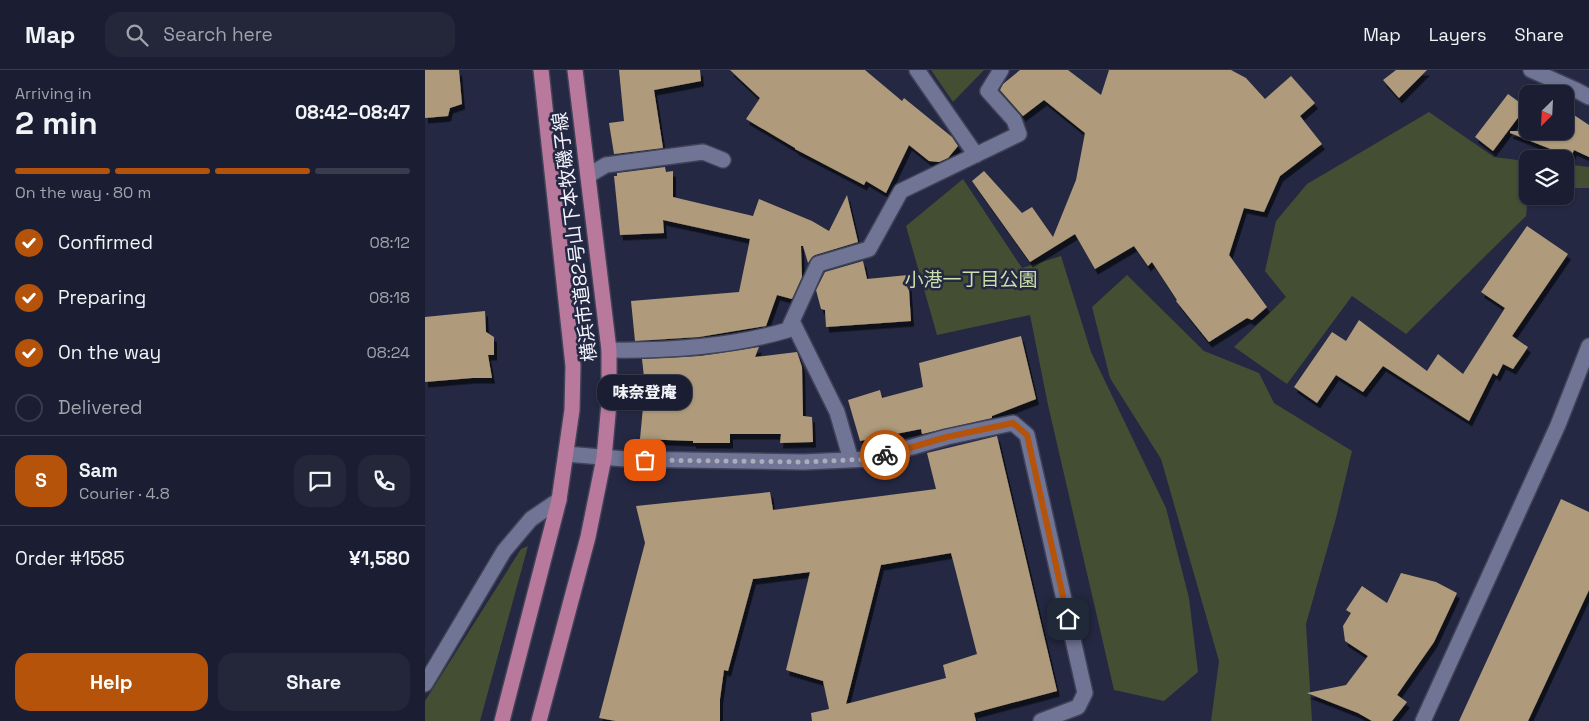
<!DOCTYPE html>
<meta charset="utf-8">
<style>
:root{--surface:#1b1e32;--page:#24273a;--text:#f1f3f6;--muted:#a0a2ac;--line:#393c4d;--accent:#b45309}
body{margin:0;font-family:"Space Grotesk","Noto Sans JP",sans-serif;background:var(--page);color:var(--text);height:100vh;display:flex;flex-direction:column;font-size:19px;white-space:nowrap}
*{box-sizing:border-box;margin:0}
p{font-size:16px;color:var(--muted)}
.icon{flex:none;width:28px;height:28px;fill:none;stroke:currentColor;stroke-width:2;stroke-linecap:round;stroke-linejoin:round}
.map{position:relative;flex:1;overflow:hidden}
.drawer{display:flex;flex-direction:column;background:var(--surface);width:425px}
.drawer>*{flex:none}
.needle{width:32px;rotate:204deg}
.controls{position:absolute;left:1094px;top:15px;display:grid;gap:10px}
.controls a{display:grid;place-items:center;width:55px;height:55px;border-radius:10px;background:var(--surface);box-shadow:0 1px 4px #0004,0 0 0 1px var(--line);font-size:25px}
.pin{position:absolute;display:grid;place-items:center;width:42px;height:42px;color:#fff;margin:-21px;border-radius:10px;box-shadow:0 2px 8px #0006}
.courier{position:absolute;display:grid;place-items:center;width:50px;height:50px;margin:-25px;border:4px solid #b45309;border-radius:50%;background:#fff;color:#222;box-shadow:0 1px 6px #0007}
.bubble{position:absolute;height:35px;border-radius:15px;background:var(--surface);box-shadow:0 1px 4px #0004,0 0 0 1px var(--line);font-size:16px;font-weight:800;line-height:35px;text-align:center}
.head em{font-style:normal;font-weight:800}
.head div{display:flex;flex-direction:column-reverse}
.head{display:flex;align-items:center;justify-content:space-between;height:85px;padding:0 15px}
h1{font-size:32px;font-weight:800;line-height:38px}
.bar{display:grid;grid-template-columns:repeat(4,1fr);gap:8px 5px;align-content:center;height:60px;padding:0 15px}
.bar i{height:6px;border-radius:4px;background:var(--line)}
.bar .active{background:var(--accent)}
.bar p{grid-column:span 4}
.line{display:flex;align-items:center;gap:12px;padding:0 15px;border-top:1px solid var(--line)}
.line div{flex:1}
.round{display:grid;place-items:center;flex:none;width:52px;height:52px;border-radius:15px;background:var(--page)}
ol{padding:0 15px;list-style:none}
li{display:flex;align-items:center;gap:15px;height:55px}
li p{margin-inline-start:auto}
li .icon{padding:5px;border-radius:50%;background:var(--accent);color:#fff;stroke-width:4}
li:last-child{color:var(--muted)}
li i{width:28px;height:28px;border:2px solid var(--line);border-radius:50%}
.primary-button{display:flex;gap:10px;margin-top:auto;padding:10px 15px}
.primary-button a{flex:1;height:58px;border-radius:15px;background:var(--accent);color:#fff;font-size:20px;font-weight:800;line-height:58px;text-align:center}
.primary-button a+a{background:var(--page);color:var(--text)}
header{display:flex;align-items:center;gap:30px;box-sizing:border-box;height:70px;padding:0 25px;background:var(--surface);border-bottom:1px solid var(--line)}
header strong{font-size:24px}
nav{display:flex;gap:28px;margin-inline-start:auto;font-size:18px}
.search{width:350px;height:45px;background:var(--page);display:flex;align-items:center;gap:12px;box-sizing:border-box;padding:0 18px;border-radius:15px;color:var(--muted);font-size:19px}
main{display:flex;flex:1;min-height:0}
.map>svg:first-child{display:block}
</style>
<header>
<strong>Map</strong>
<div class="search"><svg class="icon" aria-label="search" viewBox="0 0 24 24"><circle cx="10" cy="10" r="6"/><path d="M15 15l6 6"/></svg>Search here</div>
<nav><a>Map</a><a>Layers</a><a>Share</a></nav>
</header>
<main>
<section class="drawer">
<div class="head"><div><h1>2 min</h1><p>Arriving in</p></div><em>08:42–08:47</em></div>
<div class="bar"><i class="active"></i><i class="active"></i><i class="active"></i><i></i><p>On the way · 80 m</p></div>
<ol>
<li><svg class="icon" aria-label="check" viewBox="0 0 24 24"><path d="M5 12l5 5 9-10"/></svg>Confirmed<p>08:12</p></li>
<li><svg class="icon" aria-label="check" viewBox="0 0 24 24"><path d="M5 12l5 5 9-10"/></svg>Preparing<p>08:18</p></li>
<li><svg class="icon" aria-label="check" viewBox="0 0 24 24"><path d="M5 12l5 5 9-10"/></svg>On the way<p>08:24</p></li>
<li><i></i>Delivered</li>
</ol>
<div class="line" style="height:90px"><b class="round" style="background:var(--accent);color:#fff">S</b><div><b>Sam</b><p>Courier · 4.8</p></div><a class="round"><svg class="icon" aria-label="chat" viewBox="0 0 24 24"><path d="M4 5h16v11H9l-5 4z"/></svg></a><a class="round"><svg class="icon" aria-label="phone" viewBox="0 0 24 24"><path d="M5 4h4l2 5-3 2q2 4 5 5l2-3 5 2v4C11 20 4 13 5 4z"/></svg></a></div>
<div class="line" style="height:65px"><div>Order #1585</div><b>¥1,580</b></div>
<div class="primary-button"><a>Help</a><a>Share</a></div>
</section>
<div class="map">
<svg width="1164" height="651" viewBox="0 0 1164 651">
<defs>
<filter id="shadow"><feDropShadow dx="3" dy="5.5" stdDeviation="0" flood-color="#0009"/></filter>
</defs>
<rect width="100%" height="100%" fill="#242842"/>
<!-- green -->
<path fill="#444e32" d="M506,0H559L528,32Z
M1004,42L1069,87L1102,91L1103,126L1101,146L981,264L927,226L862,314L809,277L861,227L840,201L851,151L882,114Z
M1140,94L1164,97V118H1140Z
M538,109L597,198L636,186L666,282L741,438L764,528L773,602L739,631L689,620L623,335L605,245L512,265L481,156Z
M702,205L779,281L834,303L849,333L927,381L911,448L881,554L887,651H786L794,591L736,389L685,308L667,237Z
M103,476L55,651H0V631L96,479Z"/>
<!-- building -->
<path fill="#af9b7c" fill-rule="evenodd" filter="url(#shadow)" d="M0,0H34L37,34L25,38L23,46L0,48Z
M194,0H275L276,11L229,20L238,78L189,84L184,53L199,51Z
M305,0H440L477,31L479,28L527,67L533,76L523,88L514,92L504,91L484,75L461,123L441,111L439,115L370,79V78L321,49L335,28Z
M595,0H643L676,25L684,0H806L821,8L840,29L866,6L890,33L875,46L897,74L855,106L839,142L819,138L804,185L842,237L827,250L822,248L784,272L751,231L752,230L727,192L723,196L709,176L670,199L650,164L605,192L547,111L559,101L597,143L607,137L628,167L651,110L660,63L619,30L598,46L575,20L578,14Z
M971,0H1002L974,28L958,10Z
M1083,24L1101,37L1068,81L1050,67Z
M1149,45L1164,55V87L1149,80L1146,87L1085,63V61H1141Z
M240,97L241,102L248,101V127L328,146L334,129L387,151L404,161L422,125L433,172L390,185L387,187L383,193L378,176H376L377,207L367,229L352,225L341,256L274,267L210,271L206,231L314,222L325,169L238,150L239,163L195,165L189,106H192V103Z
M1102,156L1143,184L1087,266L1103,277L1088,299L1078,294L1072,306L1068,303L1044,351L958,296L938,322L911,305L892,333L869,317L907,262L921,271L934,250L1002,301L1013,284L1038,304L1080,238L1056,222Z
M438,191L442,209L483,205L486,251L401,257L400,240L396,239L391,220L400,202Z
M60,241L61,262L69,267V285H63L67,308H47L0,312V247Z
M596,266L611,329L567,346V348L497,364L496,359L435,371L423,330L455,320L457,328L498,317L494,293Z
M334,277L330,287L372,282L377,297L378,346L387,347L388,372L355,373L356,364H305V373H268V371L215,369L220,316L217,289L275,286Z
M572,366L632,621L549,643L551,651H387L386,643L404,639L398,611L361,600L385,502L328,509L303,601L299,600L295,629V651H191L174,648L220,473L211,436L345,422L348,440L511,419L502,383ZM526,483L552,584L518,595L521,608L421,634L456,495Z
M1136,429L1164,442V520L1103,651H1034Z
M976,503L1011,512L1032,523L1009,572L972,625L982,632L967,651H947L933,643L882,623L921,615L943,586L920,571L918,556L926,543L921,540L937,516L962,533Z"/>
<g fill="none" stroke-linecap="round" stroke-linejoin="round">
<!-- minor casing -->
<g stroke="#404257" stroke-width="18">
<path id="minor" d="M492,0L551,85
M1106,0L1151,20L1164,27
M164,105L181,95L278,82L298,90
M367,251L412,342L426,390
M184,280C244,281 306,277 363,260L393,194L444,179L476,121L594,64L589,50L563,21L576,0
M141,384L200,389L379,392L445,389L522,367L588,353L602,365L660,623L653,637L616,651
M0,614L79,481L106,449L134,430
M998,651L1133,355L1164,276"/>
</g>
<!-- major casing -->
<g stroke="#404257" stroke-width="18">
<path id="major" d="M77,651L134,430L147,340L148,296L116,0
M114,651L163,467L179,388L184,333V280L150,0"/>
</g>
<!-- minor -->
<use href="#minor" stroke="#707595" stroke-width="15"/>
<!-- major -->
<use href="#major" stroke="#b9799d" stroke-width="15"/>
</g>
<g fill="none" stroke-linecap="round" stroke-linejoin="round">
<!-- done -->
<path stroke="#abadbb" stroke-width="5" stroke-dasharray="0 9" d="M220,390L379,392L445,389L460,385"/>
<!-- route -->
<path stroke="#b45309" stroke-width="6" d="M460,385L522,367L588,353L602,365L643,549"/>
</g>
<g text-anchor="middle" stroke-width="5" stroke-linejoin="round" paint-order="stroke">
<!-- street labels -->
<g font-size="19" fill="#f3f4fc" stroke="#242842">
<text transform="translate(149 167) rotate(-97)" y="7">横浜市道82号山下本牧磯子線</text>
</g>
<!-- park labels -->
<g font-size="19" fill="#cbdfa8" stroke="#242842">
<text x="546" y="216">小港一丁目公園</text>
</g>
</g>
</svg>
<div class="controls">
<a><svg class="needle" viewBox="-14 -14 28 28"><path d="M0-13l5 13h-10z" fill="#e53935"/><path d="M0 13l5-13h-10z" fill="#a0a2ac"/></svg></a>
<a><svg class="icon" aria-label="layers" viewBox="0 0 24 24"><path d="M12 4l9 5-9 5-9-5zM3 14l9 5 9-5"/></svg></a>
</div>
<div class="pin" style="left:220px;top:390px;background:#ea580c"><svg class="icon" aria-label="bag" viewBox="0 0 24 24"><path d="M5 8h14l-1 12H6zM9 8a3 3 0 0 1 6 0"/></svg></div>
<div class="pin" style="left:643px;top:549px;background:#1f2937"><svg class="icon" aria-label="home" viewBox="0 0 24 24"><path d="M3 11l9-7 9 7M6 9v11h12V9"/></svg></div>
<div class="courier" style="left:460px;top:385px"><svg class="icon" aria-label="bike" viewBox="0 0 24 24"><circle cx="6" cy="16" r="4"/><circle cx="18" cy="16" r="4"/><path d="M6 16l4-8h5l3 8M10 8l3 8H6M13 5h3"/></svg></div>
<div class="bubble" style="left:172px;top:305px;width:95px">味奈登庵</div>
</div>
</main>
